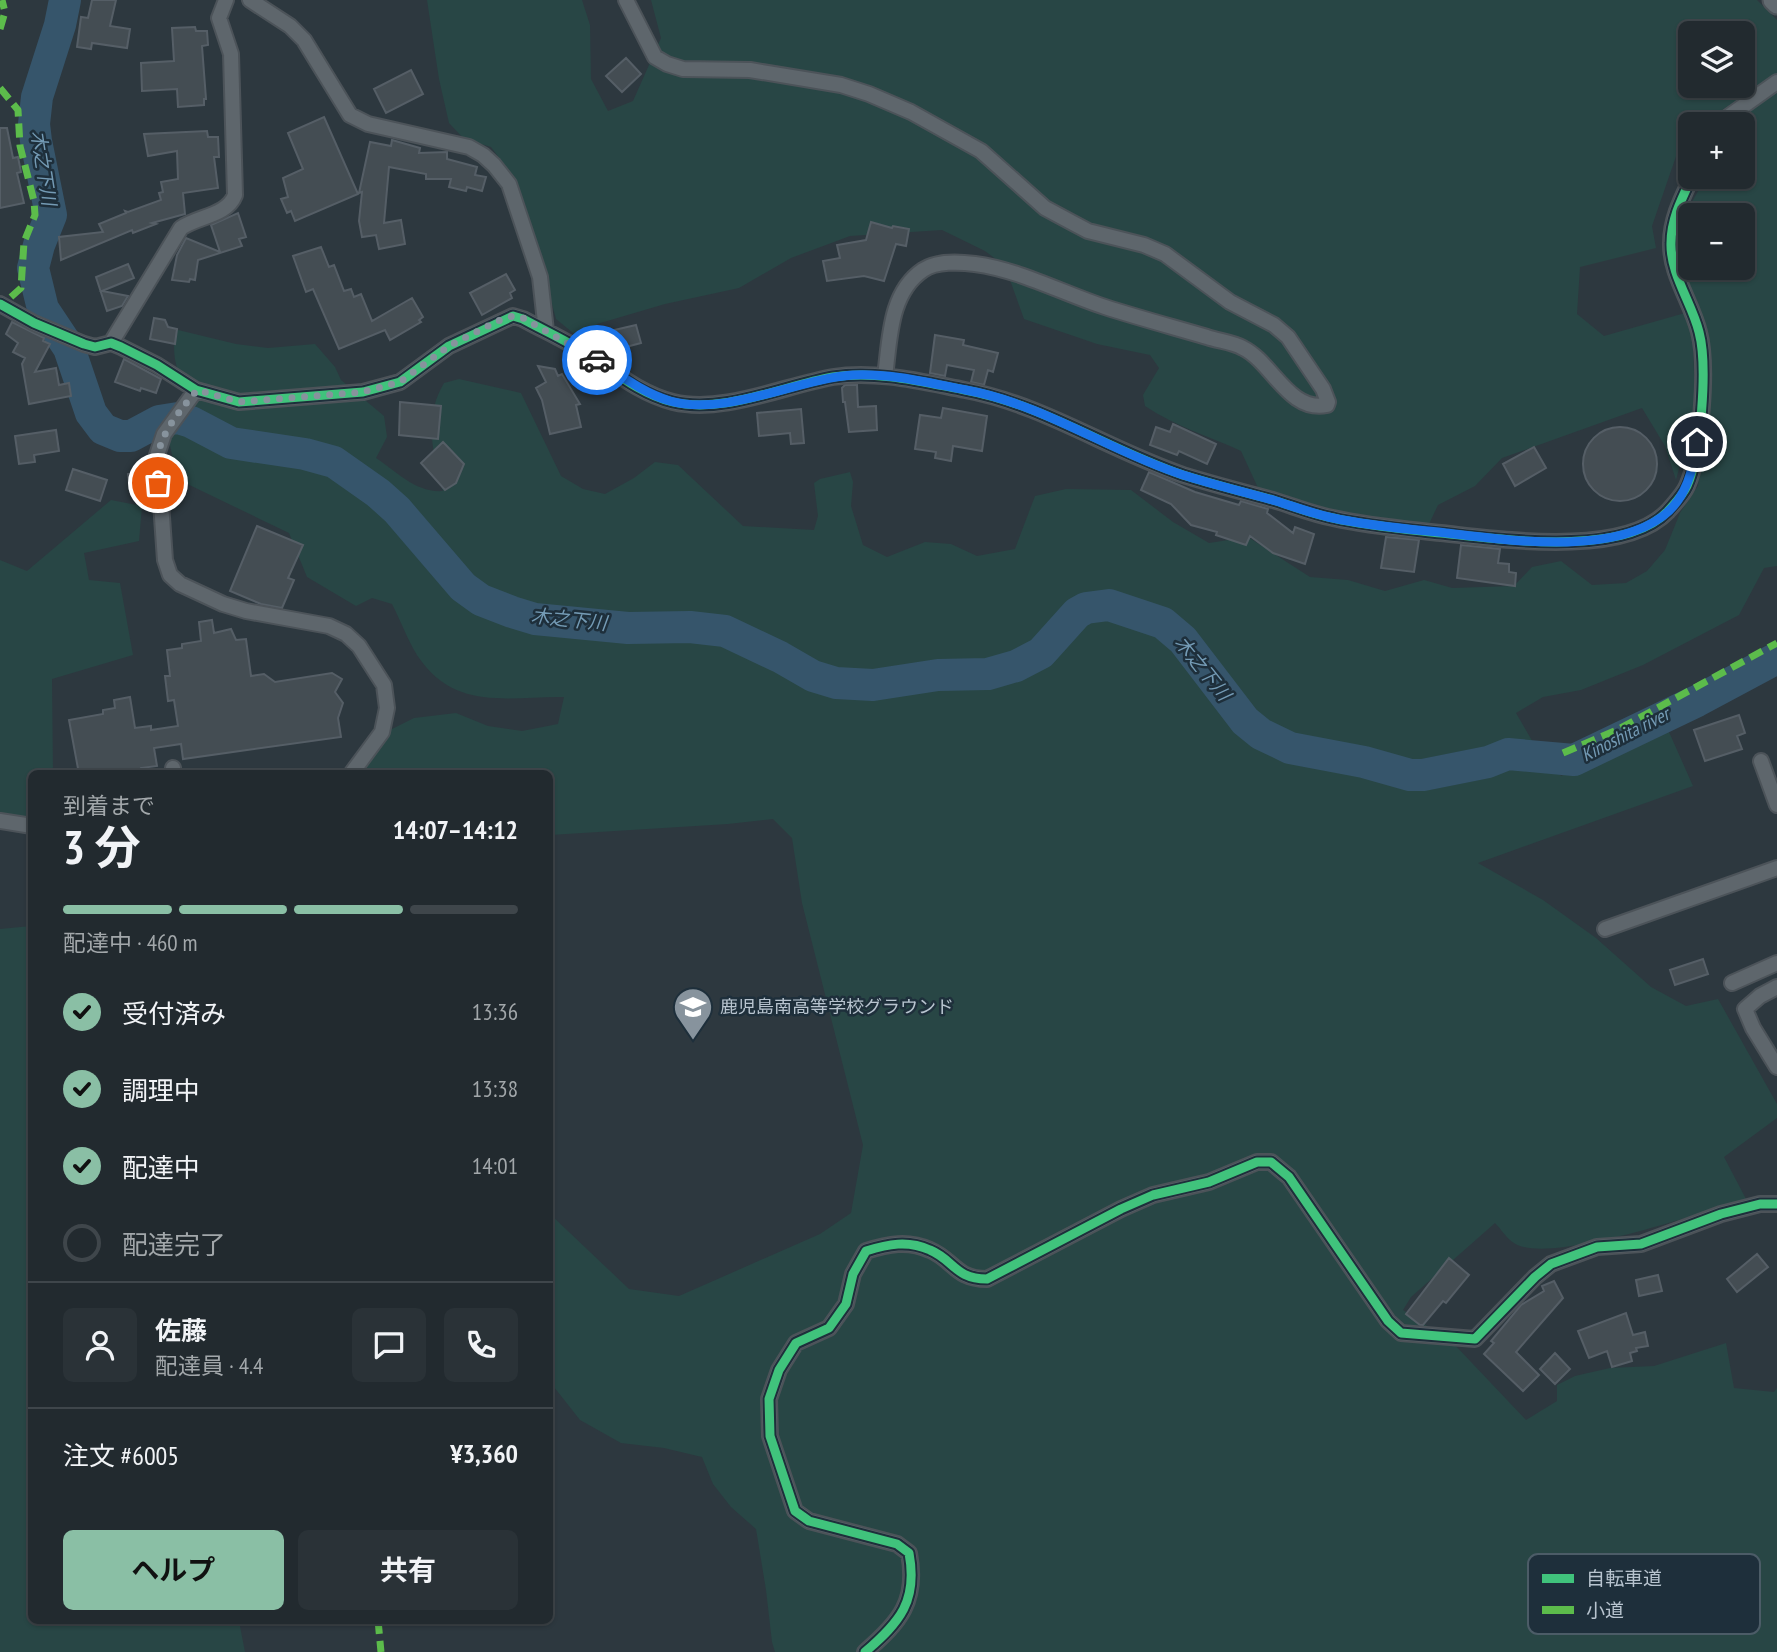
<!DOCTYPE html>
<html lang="ja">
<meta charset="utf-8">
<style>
:root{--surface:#222a2f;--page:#2a3237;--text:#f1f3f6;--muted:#a2a7aa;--line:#3f464b;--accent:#8abfa5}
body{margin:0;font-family:"PT Sans Narrow","Noto Sans JP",sans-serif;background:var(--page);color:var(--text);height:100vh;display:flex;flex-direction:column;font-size:26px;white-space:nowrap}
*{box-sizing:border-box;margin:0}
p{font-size:23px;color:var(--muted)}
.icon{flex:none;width:38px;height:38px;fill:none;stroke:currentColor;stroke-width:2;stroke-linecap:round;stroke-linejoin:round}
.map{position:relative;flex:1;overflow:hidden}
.panel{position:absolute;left:28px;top:770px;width:525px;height:854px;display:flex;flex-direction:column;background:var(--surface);border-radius:10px;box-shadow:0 2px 5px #0004,0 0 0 2px var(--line)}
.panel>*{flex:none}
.controls{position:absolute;left:1678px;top:21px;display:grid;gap:14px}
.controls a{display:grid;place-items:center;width:77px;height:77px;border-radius:10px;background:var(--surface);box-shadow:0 2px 5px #0004,0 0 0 2px var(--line);font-size:35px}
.pin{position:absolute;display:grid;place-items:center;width:60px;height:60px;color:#fff;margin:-30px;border:4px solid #fff;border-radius:50%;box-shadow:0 2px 7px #0007}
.courier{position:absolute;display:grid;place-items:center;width:70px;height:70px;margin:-35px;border:5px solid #1a73e8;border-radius:50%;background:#fff;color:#222;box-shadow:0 2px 9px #0007}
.headline em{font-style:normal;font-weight:700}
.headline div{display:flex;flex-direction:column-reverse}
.headline{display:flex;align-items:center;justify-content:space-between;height:119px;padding:0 35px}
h1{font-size:46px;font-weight:700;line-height:52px}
.bar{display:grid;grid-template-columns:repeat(4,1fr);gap:10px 7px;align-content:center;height:84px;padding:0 35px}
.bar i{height:9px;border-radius:5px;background:var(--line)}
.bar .current{background:var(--accent)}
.bar p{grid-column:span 4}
.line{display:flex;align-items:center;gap:18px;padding:0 35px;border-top:2px solid var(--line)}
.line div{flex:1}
.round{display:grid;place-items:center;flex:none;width:74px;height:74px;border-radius:10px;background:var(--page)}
ol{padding:0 35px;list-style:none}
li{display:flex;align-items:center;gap:21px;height:77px}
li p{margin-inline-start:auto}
li .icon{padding:7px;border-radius:50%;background:var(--accent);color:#111;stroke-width:4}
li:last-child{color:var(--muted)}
li i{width:38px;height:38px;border:4px solid var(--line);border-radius:50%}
.action{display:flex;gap:14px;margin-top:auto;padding:14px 35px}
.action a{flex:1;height:80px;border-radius:10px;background:var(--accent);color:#111;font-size:28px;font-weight:700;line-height:80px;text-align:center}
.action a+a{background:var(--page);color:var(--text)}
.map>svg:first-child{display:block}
</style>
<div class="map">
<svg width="1777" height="1652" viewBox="0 0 1777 1652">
<rect width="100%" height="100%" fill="#2d383f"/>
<!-- green -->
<path fill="#284645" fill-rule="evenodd" d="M427,0H582L590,25L591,79L608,111L633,101L661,38L651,0H1757L1777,20V74L1701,124H1690V132L1682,139L1652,226L1656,248L1580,267L1577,314L1604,336L1685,313L1693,340L1695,408L1676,480L1665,446L1642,408L1502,458L1475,486L1438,505L1429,524C1372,526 1313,506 1259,490L1241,451C1209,436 1174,426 1145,406L1143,395L1159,368L1150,355L1097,344L1024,319L1005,266L985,251L942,230L850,236L791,258L739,288L665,304L597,324L583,341L556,319L525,204L512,175L491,147L464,139L449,123L439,79ZM1690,33H1743V86H1690Z
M1777,93V566L1764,568L1739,615L1643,665L1581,690L1543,697L1516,713L1542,758H1557L1561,776L1665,723L1693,786L1478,863L1543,900L1596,938L1651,987L1686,1006L1718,999L1777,1104V1118L1724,1157L1746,1199C1703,1212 1548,1266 1514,1243C1507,1239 1501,1229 1495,1223L1411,1297L1403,1310L1453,1343L1526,1420L1557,1401V1385L1575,1376L1610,1368L1654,1366L1726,1343L1734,1388L1774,1392L1777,1388V1652H775L772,1642L766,1590L756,1529L731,1507L713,1484L702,1457L664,1448L621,1443L580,1420L554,1387L550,1390V1214L629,1289L679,1296L820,1234L851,1213L863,1145L802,903L792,838L773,819L728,824L550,835V774L357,773L388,731L414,718L456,713L488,726L522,731L558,724L564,697C512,696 459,711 422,662C410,647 401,621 392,604L372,598L356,606L307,577L289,533L177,479L167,431L195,395C173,368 174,363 174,329L236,344L268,348L315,344L335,367L341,380L384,416L387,437L376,458C397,472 416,493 443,491C433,454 423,418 444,383L459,379L521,393L561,476L583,489L605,494L634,478L655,462L678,465L743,526L814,530L818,516L814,483L820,479L850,472L853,482L851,506L863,545L887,557L925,542L951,544L977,556L1015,549L1035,496L1066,489L1131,490L1173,522L1209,543L1248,537L1310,577L1348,580L1385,591L1424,580L1452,588L1514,586L1532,567L1561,561L1592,585L1626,583L1647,571L1665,550L1680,513L1698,486L1703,450L1701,320L1676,247L1679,225L1706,177H1743V124H1728ZM1690,215H1743V268H1690Z
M111,500L142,506L139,541L84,553L89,580L120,583L133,655L52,679L53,773L32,774L31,822L0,824V560L27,571Z
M31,926L32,1620L239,1621L245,1652H0V929Z"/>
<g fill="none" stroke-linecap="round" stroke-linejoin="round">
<!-- river -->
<path stroke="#36556b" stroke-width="32" d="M65,0L60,25L37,97L34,124L36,141L51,215L39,245L33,268L43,309L69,348L91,413L103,429L120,436H131L159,421L178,418L191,422L231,443L305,454L334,462L378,493L397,510L463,587L481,600L512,612L535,619L628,628L690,627L725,631L780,657L813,676L836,683L873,685L938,675L988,674L1016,666L1041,653L1077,613L1086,608L1109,605L1163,623L1183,640L1245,721L1261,734L1290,748L1364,762L1410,775H1423L1488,762L1508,754L1574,760L1697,701L1777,658"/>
</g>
<!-- building -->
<path fill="#444d53" stroke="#555e66" stroke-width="2" d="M92,0H116L110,26L130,29L127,48L92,43L91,49L77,47L81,17L88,18Z
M195,27L196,31H207L208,45L202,46L206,99H204V105L178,107L177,89L142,91L141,63L174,61L172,28Z
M626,58L641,74L622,92L606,76Z
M411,70L423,94L386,113L374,89Z
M324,117L358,194L295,221L291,211L287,213L281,199L288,197L283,178L303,169L288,133Z
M0,128H7L13,158L18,157L21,172L17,173L24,203L0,208Z
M207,131L208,137H218L219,157H214L218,188L183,193L185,214L152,223L156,224L133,233L132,230L61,260L59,237L103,232L99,224L126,213L125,211L128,212L161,200L159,193L163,192L161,182L178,179L177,151L148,156L144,134Z
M392,140L420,148L419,153L447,152V159L477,167L475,175L486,177L482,191L467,187L466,191L449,187L451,179H426V174L389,167L384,223L401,220L405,244L379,249L376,235L362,237L359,221L362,192L359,193L370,142L391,146Z
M238,213L246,237L239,239L242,246L198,260L195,280L190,279L189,282L172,280L177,255L186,238L220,252L211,225Z
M871,222L892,228L893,226L909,229L906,246L896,244L884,281L864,276L827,281L823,261L840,258L837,245L866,240Z
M321,247L329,267L334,265L344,291L351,289L354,297L361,294L372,321L412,298L423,317L419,320L421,322L390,340L385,330L339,349L313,289L306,292L293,256Z
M128,264L134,278L102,291L128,296L122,306L107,311L96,277Z
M506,274L515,290L510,293L512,298L482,315L470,293Z
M154,318L165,320L168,327L177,329L175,344L150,339Z
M12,322L44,338L43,341L50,344L35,372L56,368L59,385L69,383L71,396L29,404L22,364L25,358L13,352L18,343L6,334Z
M636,325L641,343L607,352L603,338L611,336L610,331Z
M935,335L964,340L963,345L998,353L993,372L988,370L984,385L971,382L974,370L947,365L945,376L930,373Z
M124,359L161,379L156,393L141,388L140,391L115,382Z
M538,366L555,369L558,376L562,374L580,404L576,405L581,427L550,434L542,400L536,388L546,382Z
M845,385H857L858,407L876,406L877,430L849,432L845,402H843L842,388Z
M400,402L441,406L438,439L399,435Z
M943,408L987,416L982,451L953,446L951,461L935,458L936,452L915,449L920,415L941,418Z
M801,409L804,443L791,444L790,433L759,436L757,413Z
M1173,424L1216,444L1207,464L1179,451L1177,455L1150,445L1156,427L1170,432Z
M1583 464a37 37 0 1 1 74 0a37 37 0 1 1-74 0Z
M56,430L59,451L34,455L35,462L19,464L15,436Z
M443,442L464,464L456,483L445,490L421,463Z
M1534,447L1546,468L1515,486L1503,464Z
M73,469L107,480L100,501L66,490Z
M145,471L149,490L130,492L128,474Z
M1149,472L1195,492L1239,505L1241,501L1268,509L1267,513L1293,533L1295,527L1314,534L1305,564L1273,553L1250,536L1246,545L1216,535L1217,532L1191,525L1171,504L1141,490Z
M257,526L303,545L288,578L294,580L282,608L261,604L230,591Z
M1386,537L1419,540L1414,572L1381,568Z
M1461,545L1500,549L1498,563L1509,564V572L1516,573L1515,586L1457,578Z
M212,620L214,633L231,629L236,640L246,639L251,676L264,674L275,682L332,673L342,679L335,692L343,703L338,718L341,737L183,759L181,744L154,748L157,766L141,768L142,774H79L69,720L103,714V710L115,708L114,700L130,697L135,728L151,726V730L178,726L174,700L168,701L165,676H170L167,650L182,648V644L201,641L199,622Z
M1739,715L1745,733L1737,736L1742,749L1705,761L1694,730Z
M1703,959L1708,974L1675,985L1670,970Z
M1757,1254L1768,1267L1737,1292L1727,1279Z
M1449,1258L1469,1275L1446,1303L1443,1301L1423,1325H1420L1406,1314Z
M1658,1275L1662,1291L1639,1296L1636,1280Z
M1554,1281L1563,1298L1516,1352L1539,1375L1523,1391L1484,1354L1494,1343L1491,1341L1521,1305L1544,1291L1542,1286Z
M1626,1313L1633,1335L1645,1332L1648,1346L1636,1348L1637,1351L1630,1353L1632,1361L1612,1367L1607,1351L1589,1358L1578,1331Z
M1555,1353L1570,1369L1555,1384L1540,1369Z"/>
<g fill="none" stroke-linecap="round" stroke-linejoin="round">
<!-- minor casing -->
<g stroke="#4c5359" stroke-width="18">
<path id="minor" d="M250,0L290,26L304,40L350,115L368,124L469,147L483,155L494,165L509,184L540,277L546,331
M626,0L655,57L667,64L683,69L750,70L841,85L869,94L911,112L981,151L1045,208L1071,222L1088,231L1144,245L1165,254L1230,302L1274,325L1288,337L1323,389L1328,402L1327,405C1289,413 1272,362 1243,348C1233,342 1218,341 1207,337C1173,327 1139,318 1105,307C1062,293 1020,270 975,264C960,262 936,261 923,270C889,293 890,340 885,376
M1718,124L1777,82
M0,304L34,323L84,344L95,347L111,343L121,347L157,365L196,390L239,402L363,392L400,382L449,346L513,316L523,319C543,330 565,340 584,352C612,370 640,394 673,402C723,414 783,386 833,377C876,370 923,382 965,390C1042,404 1109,450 1183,475C1212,484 1243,492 1273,500C1293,506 1312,514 1333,518C1368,526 1405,529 1441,533C1499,539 1624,558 1668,511C1674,504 1683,495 1687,486C1701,455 1708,366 1699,332C1692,303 1670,274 1671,243C1671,219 1682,198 1692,177
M111,343L181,228C198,216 227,216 235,195L231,54L219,18L226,0
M196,390L164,434L154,464L161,503L165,560L170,575L180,584L223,604L246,611L329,626L346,634L359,646L384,685L387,708L382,732L351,774
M1761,761L1777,805
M173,768L174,774
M0,821L32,826
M1605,929L1777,868
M1732,983L1777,963
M1777,987L1760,996L1745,1009L1753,1028L1777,1067
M865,1652C900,1622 918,1601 909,1553L897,1544L809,1521L795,1511L770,1436L769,1399L779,1370L796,1343L829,1328L846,1304L853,1274L866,1251C888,1244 908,1240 930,1250C954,1260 955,1279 987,1279L1121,1209L1153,1195L1209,1182L1257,1162H1271L1289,1177L1388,1321L1401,1333L1475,1339L1535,1277L1551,1264L1597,1247L1641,1244L1721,1214L1760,1204H1777"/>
</g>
<!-- secondary casing -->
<g stroke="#4c5359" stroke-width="23">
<path id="secondary" d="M1773,0L1777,4"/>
</g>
<!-- minor -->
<use href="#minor" stroke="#5e666c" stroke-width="14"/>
<!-- secondary -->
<use href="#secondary" stroke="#626a70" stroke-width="19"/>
<!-- quiet -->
<path stroke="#5cbc4b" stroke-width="7" stroke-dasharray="14 7" stroke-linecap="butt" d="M0,29L5,12L2,0
M0,88L18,110L20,146L34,201L35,215L24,242L21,288L2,305
M1563,753L1617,730L1777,643
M378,1620L381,1652"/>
<!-- cycleway casing -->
<g stroke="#1e2f3b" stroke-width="13">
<path id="cycleway" d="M0,304L34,323L84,344L95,347L111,343L121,347L157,365L196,390L239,402L363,392L400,382L449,346L513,316L523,319C543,330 565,340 584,352C612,370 640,394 673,402C723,414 783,386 833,377C876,370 923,382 965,390C1042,404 1109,450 1183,475C1212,484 1243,492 1273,500C1293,506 1312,514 1333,518C1368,526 1405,529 1441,533C1499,539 1624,558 1668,511C1674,504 1683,495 1687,486C1701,455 1708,366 1699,332C1692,303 1670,274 1671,243C1671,219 1682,198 1692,177
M865,1652C900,1622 918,1601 909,1553L897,1544L809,1521L795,1511L770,1436L769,1399L779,1370L796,1343L829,1328L846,1304L853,1274L866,1251C888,1244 908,1240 930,1250C954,1260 955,1279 987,1279L1121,1209L1153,1195L1209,1182L1257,1162H1271L1289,1177L1388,1321L1401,1333L1475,1339L1535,1277L1551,1264L1597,1247L1641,1244L1721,1214L1760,1204H1777"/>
</g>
<!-- cycleway -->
<use href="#cycleway" stroke="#40c37c" stroke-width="9"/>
</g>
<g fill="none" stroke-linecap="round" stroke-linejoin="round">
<!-- done -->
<path stroke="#87939d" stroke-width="7" stroke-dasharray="0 12.6" d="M158,483C151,444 173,419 197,390L239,402L363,392L400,382L449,346L500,320L513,316L523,318L597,360"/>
<!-- route -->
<path stroke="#1a73e8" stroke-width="9" d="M597,360C620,375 643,393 670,401C726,417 796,379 853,375C890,373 929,383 966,390C1043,404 1109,451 1183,475C1214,485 1245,492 1276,501C1295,507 1314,514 1333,518C1370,526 1408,529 1446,533C1508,540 1610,556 1663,516C1687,498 1693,469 1697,442"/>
</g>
<!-- icons -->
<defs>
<g id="school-pin" transform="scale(2.0125)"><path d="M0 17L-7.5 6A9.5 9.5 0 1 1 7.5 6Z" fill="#87939d" stroke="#1e2f3b"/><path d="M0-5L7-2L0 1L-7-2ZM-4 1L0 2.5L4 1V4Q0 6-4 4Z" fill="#fff"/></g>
</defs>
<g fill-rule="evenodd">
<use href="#school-pin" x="693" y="1007"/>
</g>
<g text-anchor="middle" stroke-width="5" stroke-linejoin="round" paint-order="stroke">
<!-- poi labels -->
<g font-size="18" fill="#b8c4cf" stroke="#1e2f3b" text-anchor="start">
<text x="720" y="1013">鹿児島南高等学校グラウンド</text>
</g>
<!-- water labels -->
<g font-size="19" font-style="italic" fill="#749bb5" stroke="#1e2f3b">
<text transform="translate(44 168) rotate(81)" y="7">木之下川</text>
<text transform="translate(569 619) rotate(6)" y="7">木之下川</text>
<text transform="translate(1203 668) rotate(51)" y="7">木之下川</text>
<text transform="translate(1625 734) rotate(-27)" y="7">Kinoshita river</text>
</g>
</g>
<!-- legend -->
<rect x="1528" y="1554" width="232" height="80" rx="10" fill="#1e2f3b" stroke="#4c5c67" stroke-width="2"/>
<rect x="1542" y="1574" width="32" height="9" fill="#40c37c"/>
<rect x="1542" y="1606" width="32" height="8" fill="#5cbc4b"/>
<g font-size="19" fill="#b8c4cf">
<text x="1586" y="1585">自転車道</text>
<text x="1586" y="1617">小道</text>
</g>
</svg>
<div class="controls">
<a><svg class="icon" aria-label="layers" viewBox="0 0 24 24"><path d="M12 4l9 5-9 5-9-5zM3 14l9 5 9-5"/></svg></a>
<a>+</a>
<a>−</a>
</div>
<div class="pin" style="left:158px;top:483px;background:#ea580c"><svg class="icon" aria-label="bag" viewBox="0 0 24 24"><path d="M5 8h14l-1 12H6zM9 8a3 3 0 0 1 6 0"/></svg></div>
<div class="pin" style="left:1697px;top:442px;background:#1f2937"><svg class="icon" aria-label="home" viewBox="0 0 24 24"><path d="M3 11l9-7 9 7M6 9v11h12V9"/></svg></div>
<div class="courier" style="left:597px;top:360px"><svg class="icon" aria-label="car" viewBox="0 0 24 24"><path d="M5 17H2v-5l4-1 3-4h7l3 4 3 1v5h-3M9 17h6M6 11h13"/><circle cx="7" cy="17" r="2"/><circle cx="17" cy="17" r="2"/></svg></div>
<section class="panel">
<div class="headline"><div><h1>3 分</h1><p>到着まで</p></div><em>14:07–14:12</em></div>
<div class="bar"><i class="current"></i><i class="current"></i><i class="current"></i><i></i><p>配達中 · 460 m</p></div>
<ol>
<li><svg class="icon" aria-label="check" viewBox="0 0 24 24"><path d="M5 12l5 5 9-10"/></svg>受付済み<p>13:36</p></li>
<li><svg class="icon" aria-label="check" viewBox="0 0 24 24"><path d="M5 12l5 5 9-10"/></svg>調理中<p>13:38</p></li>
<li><svg class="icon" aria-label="check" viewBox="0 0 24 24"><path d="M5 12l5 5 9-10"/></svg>配達中<p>14:01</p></li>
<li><i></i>配達完了</li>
</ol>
<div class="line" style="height:126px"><a class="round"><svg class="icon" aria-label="person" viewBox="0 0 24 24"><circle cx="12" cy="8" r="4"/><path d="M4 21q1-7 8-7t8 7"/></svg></a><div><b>佐藤</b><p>配達員 · 4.4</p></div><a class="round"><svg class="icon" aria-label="chat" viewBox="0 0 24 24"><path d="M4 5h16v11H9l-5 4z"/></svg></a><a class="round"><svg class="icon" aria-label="phone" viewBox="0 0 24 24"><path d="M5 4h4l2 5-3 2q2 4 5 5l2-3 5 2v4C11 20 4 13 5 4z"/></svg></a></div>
<div class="line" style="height:91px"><div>注文 #6005</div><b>¥3,360</b></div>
<div class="action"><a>ヘルプ</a><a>共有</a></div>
</section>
</div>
